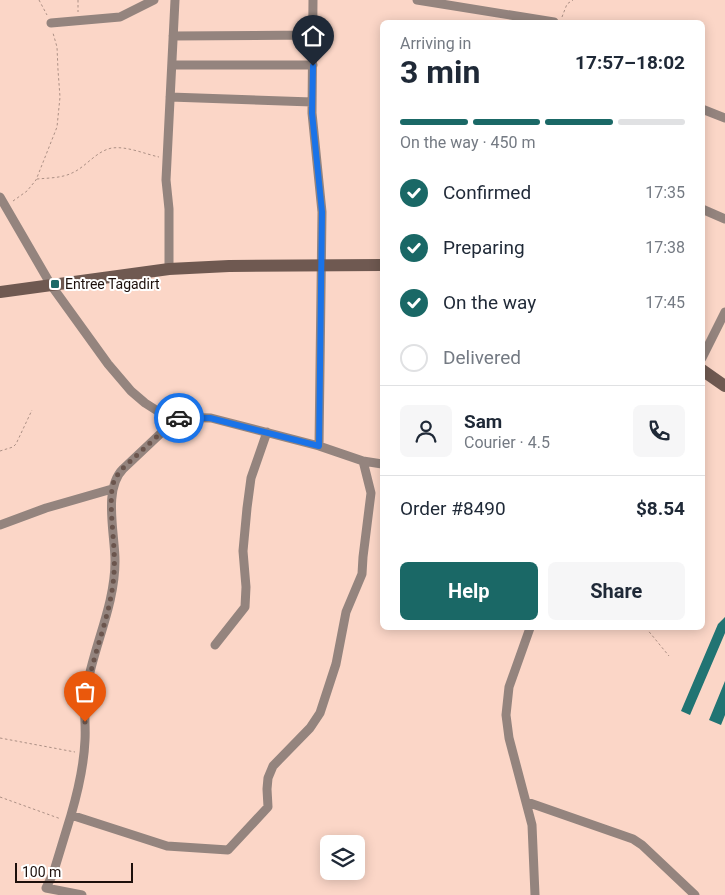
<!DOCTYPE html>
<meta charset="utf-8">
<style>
:root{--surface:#fff;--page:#f6f6f7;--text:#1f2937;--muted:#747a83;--line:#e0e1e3;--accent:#1a6866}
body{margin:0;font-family:Roboto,sans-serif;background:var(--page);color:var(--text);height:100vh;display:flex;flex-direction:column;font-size:19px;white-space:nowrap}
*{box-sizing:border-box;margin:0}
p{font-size:16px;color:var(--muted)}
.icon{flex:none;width:28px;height:28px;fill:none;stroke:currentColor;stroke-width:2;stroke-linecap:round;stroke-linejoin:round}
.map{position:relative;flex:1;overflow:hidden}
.drawer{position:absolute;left:380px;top:20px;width:325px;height:610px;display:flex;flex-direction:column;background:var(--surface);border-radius:8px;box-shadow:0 2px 12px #0003}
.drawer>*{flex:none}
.controls{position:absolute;left:320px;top:835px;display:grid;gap:10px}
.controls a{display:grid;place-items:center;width:45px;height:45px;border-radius:8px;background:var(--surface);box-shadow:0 2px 12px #0003;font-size:25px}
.scale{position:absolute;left:15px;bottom:12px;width:118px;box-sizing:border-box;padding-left:5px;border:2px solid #1d100c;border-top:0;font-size:14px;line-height:18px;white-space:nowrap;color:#1d100c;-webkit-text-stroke:4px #fff;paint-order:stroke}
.pin{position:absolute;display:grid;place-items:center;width:42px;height:42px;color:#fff;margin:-51px -21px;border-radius:50% 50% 50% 0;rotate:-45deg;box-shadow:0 0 5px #0007}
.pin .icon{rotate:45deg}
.courier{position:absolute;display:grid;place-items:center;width:50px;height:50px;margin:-25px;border:4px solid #1a73e8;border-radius:50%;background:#fff;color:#222;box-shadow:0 1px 6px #0007}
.overview em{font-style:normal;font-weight:700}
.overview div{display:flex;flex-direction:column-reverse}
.overview{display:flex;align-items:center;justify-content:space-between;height:85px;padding:0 20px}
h1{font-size:32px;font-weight:700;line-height:38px}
.bar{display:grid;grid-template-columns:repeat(4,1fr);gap:8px 5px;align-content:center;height:60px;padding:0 20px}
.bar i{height:6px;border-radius:4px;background:var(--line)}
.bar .active{background:var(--accent)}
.bar p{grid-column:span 4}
.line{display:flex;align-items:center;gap:12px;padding:0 20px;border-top:1px solid var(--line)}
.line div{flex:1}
.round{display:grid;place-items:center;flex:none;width:52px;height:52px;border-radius:8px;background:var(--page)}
ol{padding:0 20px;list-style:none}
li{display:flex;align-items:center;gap:15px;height:55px}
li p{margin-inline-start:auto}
li .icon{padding:5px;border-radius:50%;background:var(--accent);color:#fff;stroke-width:4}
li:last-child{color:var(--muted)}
li i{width:28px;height:28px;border:2px solid var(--line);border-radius:50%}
.action{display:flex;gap:10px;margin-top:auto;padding:10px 20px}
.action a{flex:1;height:58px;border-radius:8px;background:var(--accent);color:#fff;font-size:20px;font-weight:700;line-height:58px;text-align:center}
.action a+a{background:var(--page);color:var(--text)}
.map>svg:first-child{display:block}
</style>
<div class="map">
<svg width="725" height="895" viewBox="0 0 725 895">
<rect width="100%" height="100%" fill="#fbd6c7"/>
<!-- building -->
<path fill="#217473" d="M725,617V633L690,715L681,711L718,624Z
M725,681V715L721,725L709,720Z"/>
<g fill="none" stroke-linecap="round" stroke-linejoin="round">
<!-- path -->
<path stroke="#ac9085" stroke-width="1" stroke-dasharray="2.5 2.5" stroke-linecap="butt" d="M39,0L47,15
M78,0V12
M562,17L567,4L573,0
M37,179C48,178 62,178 72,173C86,167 96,151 112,148C127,146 145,154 159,157
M13,201L27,191L36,180L57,127L60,97L58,70L57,47L53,33
M0,451L13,447L16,444L32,410
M646,628L669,656
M0,738L75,752
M0,797L61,819"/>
<!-- street -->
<path stroke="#94847e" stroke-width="9" d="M417,0L554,22
M51,23L120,17L154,0
M173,36L313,35
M172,65H313
M170,97L312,102
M702,109L725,118
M0,197L51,285L108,364L131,391L145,403L167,417L211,418L319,446
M702,209L725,219
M169,269V209L166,180L175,0
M702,358L725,312
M177,418L123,469C103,489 115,534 115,561C115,606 93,647 86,691C83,707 86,724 85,740C84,765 78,791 71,815L167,846L228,850L268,807L267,789L268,778L273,766L310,728L320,713L336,664L346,612L362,574L363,557L371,493L363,461L319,446L322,212L312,113L313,0
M363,461L382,464
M0,525L46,508L112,489
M530,628L509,687L506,715L509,738L532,825L535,895
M215,645L245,607L246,587L243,551L247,508L251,478L267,432
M527,802L633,839L642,845L695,895
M71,815L53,874L46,888L82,895"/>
<!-- secondary -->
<path stroke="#6f5951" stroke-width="12" d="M0,292L169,269L229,266L382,265
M702,370L725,386"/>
</g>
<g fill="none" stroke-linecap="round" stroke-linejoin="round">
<!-- done -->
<path stroke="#6b554d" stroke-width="5" stroke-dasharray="0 9" d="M85,722C83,670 111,624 114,573C116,546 109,514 112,489C113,481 117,475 122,469L177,418H179"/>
<!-- route -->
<path stroke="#1a73e8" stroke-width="6" d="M179,418H210L319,446L322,212L312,113L313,66"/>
</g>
<!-- markers -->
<rect fill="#1a6866" stroke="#fff" stroke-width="2" x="50" y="279" width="10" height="10" rx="2.5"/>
<g text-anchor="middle" stroke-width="4" stroke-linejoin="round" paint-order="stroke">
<!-- poi labels -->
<g font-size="14" fill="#1d100c" stroke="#fff" text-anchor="start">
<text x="65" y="289">Entree Tagadirt</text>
</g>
</g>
</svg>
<div class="controls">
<a><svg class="icon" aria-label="layers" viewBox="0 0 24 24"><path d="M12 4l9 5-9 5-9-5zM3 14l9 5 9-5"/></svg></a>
</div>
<div class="scale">100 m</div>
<div class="pin" style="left:85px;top:722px;background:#ea580c"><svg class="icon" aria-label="bag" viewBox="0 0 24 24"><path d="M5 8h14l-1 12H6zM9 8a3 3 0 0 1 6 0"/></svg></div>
<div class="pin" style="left:313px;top:66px;background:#1f2937"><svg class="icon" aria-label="home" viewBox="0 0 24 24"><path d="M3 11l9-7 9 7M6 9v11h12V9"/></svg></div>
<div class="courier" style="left:179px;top:418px"><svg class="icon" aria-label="car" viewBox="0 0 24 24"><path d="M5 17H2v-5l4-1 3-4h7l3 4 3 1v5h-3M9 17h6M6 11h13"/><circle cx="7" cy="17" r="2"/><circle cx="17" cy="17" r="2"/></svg></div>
<section class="drawer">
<div class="overview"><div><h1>3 min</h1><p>Arriving in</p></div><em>17:57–18:02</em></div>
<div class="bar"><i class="active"></i><i class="active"></i><i class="active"></i><i></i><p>On the way · 450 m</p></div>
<ol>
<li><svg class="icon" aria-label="check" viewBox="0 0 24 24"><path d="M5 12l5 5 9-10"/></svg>Confirmed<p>17:35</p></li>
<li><svg class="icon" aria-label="check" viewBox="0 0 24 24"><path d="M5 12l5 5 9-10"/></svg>Preparing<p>17:38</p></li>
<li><svg class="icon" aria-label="check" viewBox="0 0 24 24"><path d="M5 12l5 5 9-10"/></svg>On the way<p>17:45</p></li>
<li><i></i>Delivered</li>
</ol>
<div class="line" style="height:90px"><a class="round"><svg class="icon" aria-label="person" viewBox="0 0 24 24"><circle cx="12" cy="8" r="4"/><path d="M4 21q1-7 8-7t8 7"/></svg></a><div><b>Sam</b><p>Courier · 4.5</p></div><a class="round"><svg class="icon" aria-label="phone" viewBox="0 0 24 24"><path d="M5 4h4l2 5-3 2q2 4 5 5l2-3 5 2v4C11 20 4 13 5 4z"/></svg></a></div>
<div class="line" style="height:65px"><div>Order #8490</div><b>$8.54</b></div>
<div class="action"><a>Help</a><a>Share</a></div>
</section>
</div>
